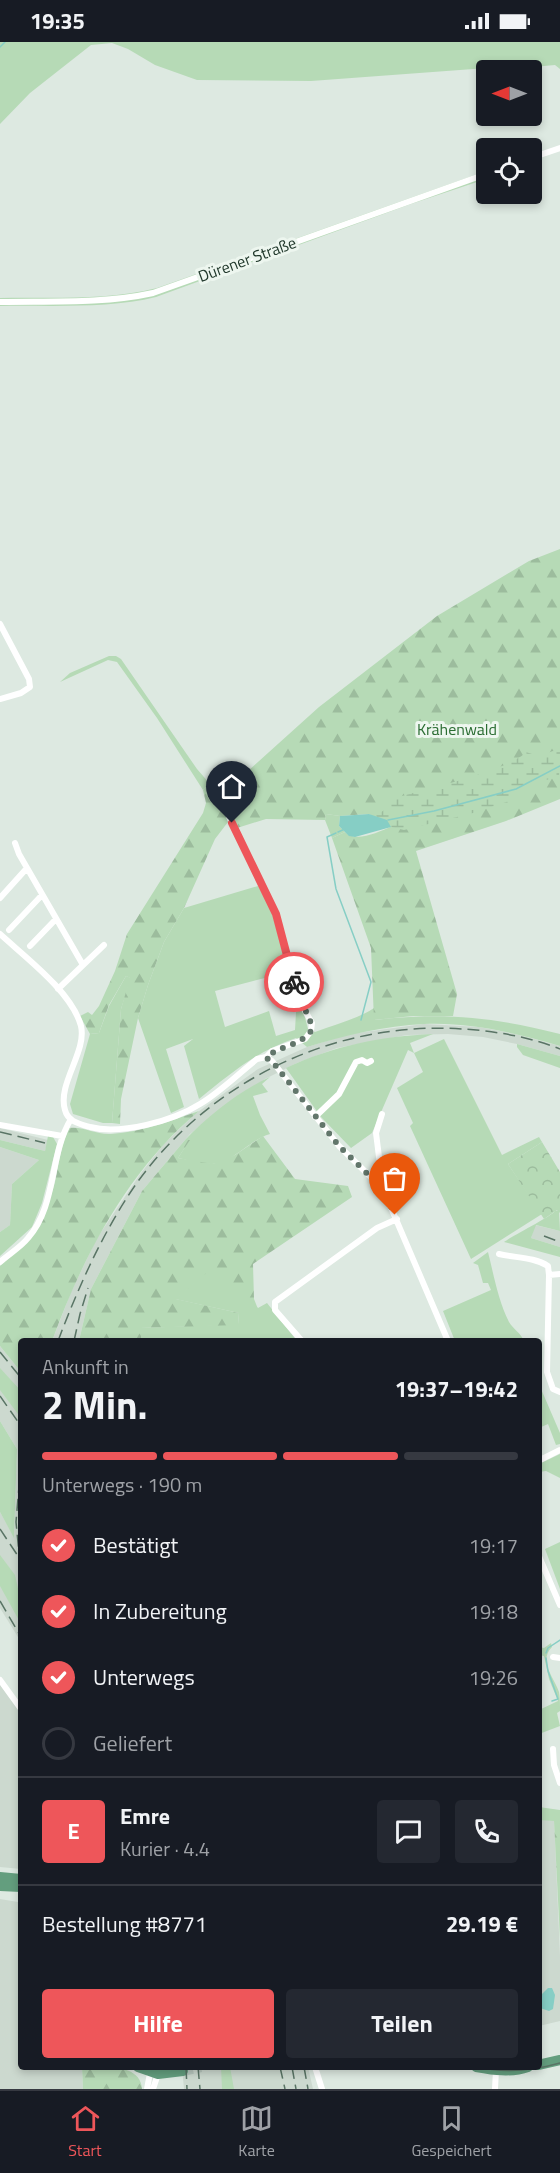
<!DOCTYPE html>
<html lang="de">
<meta charset="utf-8">
<style>
:root{--surface:#171b24;--page:#242831;--text:#f1f3f6;--muted:#9ea1a6;--line:#363941;--accent:#ee565a}
body{margin:0;font-family:"Titillium Web",sans-serif;background:var(--page);color:var(--text);height:100vh;display:flex;flex-direction:column;font-size:22px;white-space:nowrap}
*{box-sizing:border-box;margin:0}
p{font-size:20px;color:var(--muted)}
.icon{flex:none;width:33px;height:33px;fill:none;stroke:currentColor;stroke-width:2;stroke-linecap:round;stroke-linejoin:round}
.map{position:relative;flex:1;overflow:hidden}
.details{position:absolute;left:18px;top:1296px;width:524px;height:732px;display:flex;flex-direction:column;background:var(--surface);border-radius:6px;box-shadow:0 3px 9px #0003}
.details>*{flex:none}
.needle{width:39px;rotate:270deg}
.fabs{position:absolute;left:476px;top:18px;display:grid;gap:12px}
.fabs a{display:grid;place-items:center;width:66px;height:66px;border-radius:6px;background:var(--surface);box-shadow:0 3px 9px #0003;font-size:30px}
.pin{position:absolute;display:grid;place-items:center;width:51px;height:51px;color:#fff;margin:-62px -26px;border-radius:50% 50% 50% 0;rotate:-45deg;box-shadow:0 0 6px #0007}
.pin .icon{rotate:45deg}
.courier{position:absolute;display:grid;place-items:center;width:60px;height:60px;margin:-30px;border:4px solid #ee565a;border-radius:50%;background:#fff;color:#222;box-shadow:0 2px 8px #0007}
.summary em{font-style:normal;font-weight:700}
.summary div{display:flex;flex-direction:column-reverse}
.summary{display:flex;align-items:center;justify-content:space-between;height:102px;padding:0 24px}
h1{font-size:39px;font-weight:700;line-height:45px}
.bar{display:grid;grid-template-columns:repeat(4,1fr);gap:9px 6px;align-content:center;height:72px;padding:0 24px}
.bar i{height:8px;border-radius:4px;background:var(--line)}
.bar .active{background:var(--accent)}
.bar p{grid-column:span 4}
.line{display:flex;align-items:center;gap:15px;padding:0 24px;border-top:2px solid var(--line)}
.line div{flex:1}
.round{display:grid;place-items:center;flex:none;width:63px;height:63px;border-radius:6px;background:var(--page)}
ol{padding:0 24px;list-style:none}
li{display:flex;align-items:center;gap:18px;height:66px}
li p{margin-inline-start:auto}
li .icon{padding:6px;border-radius:50%;background:var(--accent);color:#fff;stroke-width:4}
li:last-child{color:var(--muted)}
li i{width:33px;height:33px;border:3px solid var(--line);border-radius:50%}
.primary-button{display:flex;gap:12px;margin-top:auto;padding:12px 24px}
.primary-button a{flex:1;height:69px;border-radius:6px;background:var(--accent);color:#fff;font-size:24px;font-weight:700;line-height:69px;text-align:center}
.primary-button a+a{background:var(--page);color:var(--text)}
.status{display:flex;justify-content:space-between;align-items:center;height:42px;padding:0 30px;background:var(--surface);direction:ltr}
.status svg{height:16px;fill:currentColor}
.menu{display:flex;justify-content:space-around;align-items:center;height:84px;border-top:2px solid var(--line);background:var(--surface);font-size:16px;color:var(--muted)}
.menu a{display:grid;justify-items:center;gap:3px}
.menu .active{color:var(--accent)}
.map>svg:first-child{display:block}
</style>
<div class="status"><b>19:35</b><svg viewBox="0 0 49 12"><path d="M0 12V9h3v3zM5 12V6h3v6zM10 12V3h3v9zM15 12V0h3v12zM26 1h20v11H26zM47 4h2v5h-2z"/></svg></div>
<div class="map">
<svg width="560" height="2047" viewBox="0 0 560 2047">
<defs>
<pattern id="forest-firs" width="22" height="20" patternUnits="userSpaceOnUse" patternTransform="scale(1.5)"><rect width="22" height="20" fill="#b6dab6"/><path d="M5 1l3.5 6h-7zM16 11l3.5 6h-7z" fill="#9cbc9d"/></pattern>
<pattern id="wetland-marsh" width="20" height="14" patternUnits="userSpaceOnUse" patternTransform="scale(1.5)"><rect width="20" height="14" fill="#b6dab6"/><path d="M1 5h8M5 5V1M11 12h8M15 12V8" fill="none" stroke="#9cbc9d"/></pattern>
<pattern id="park-crowns" width="20" height="18" patternUnits="userSpaceOnUse" patternTransform="scale(1.5)"><rect width="20" height="18" fill="#b6dab6"/><path d="M2 6a3 3 0 1 1 6 0M12 15a3 3 0 1 1 6 0" fill="none" stroke="#9cbc9d"/></pattern>
</defs>
<rect width="100%" height="100%" fill="#dde9e1"/>
<!-- built -->
<path fill="#ccd9cf" d="M424,982L479,985L515,992L560,1004V1014L517,1002L483,995L448,992L407,993L337,1006L297,1021L265,1037L221,1067L190,1092L142,1149L91,1247L79,1299H52L71,1250L97,1196L141,1131L164,1102L195,1072L258,1027L307,1005L349,992Z
M0,1086L48,1098L45,1109L0,1098Z
M0,1105L39,1118L12,1142L10,1183L0,1190Z
M535,1183L560,1189V1205L531,1196Z
M0,1304L21,1330V1600L0,1566V1470L14,1495L17,1407L0,1379Z
M0,1642L21,1671V1827L0,1825Z
M539,1775L554,1776L560,1914V1979L539,1984Z
M0,1857L18,1860L21,1866V2025H82L83,2047H0Z
M182,2025H308L313,2047H184Z"/>
<!-- green -->
<path fill="#b6dab6" d="M0,0H560V27L555,23L533,25L524,20L486,21L487,26L311,39L197,38L155,23L128,7L112,1L91,3L30,51L0,82Z
M486,129V137L411,162L156,255C109,267 49,263 0,264V256C52,255 106,259 157,246Z
M109,614H116L121,617L197,727L210,742L203,748L157,676L117,620L108,618L60,640L70,631Z
M326,772L340,774L339,784L345,790L332,796L325,778Z
M258,844L271,867L288,930L215,949L225,985L269,969L276,994L295,988L296,970L303,968L308,987L315,990C335,982 356,978 374,966L375,978C443,970 493,975 560,992V1004C516,991 470,980 424,982C385,984 345,993 307,1005L296,996C257,1009 231,1031 199,1057L184,1004L193,997L166,1007L184,1065L171,1071L138,976L148,943L164,900L184,866Z
M126,934L131,936L121,967L112,1081H103L73,1072L70,1062L90,992L99,991L109,964Z
M433,992L410,1001L414,1011L444,997L502,1113L539,1095L542,1100L508,1122L542,1172L471,1217L410,1084L413,1081L397,1046L423,1030L414,1011L408,1008L372,1091L351,1106L321,1075L286,1026C333,1004 382,994 433,992Z
M517,1002L560,1014V1026L523,1013L517,1005Z
M270,1035L262,1042L268,1050L253,1054L260,1073L270,1092C251,1097 230,1123 211,1122C200,1122 188,1118 178,1116L189,1099L185,1098C209,1073 239,1049 270,1035Z
M48,1094L53,1095L57,1102L42,1161L32,1185L0,1214V1190L10,1183L12,1142L39,1118L0,1105V1098L45,1109Z
M559,1168L560,1189L536,1183L531,1196L560,1205V1215L504,1200C512,1194 552,1174 555,1169Z
M488,1210C494,1234 498,1258 509,1280C513,1287 521,1291 524,1299H455L443,1269L491,1248L488,1241H483L478,1223L473,1221Z
M210,1227L258,1266L267,1261L297,1299H141V1286L238,1282L239,1271L175,1257Z
M0,1326L21,1349V1376L0,1348Z
M538,1340L560,1391V1402L556,1403L548,1382L539,1386Z
M0,1379L17,1407L14,1496L0,1470Z
M560,1412V1436L546,1429L539,1430V1422Z
M560,1500V1547L545,1507Z
M0,1513L15,1533L21,1560V1582L0,1544Z
M551,1601L552,1605C538,1619 554,1635 559,1650C560,1656 560,1663 560,1669L557,1671L560,1684L539,1692V1668L558,1659L549,1637L544,1614L539,1613V1605L544,1606Z
M221,2025H230L234,2047H222Z"/>
<!-- forest -->
<path fill="url(#forest-firs)" d="M560,507V757L506,779L416,809L457,952L453,974H413L374,978L371,906L332,796L345,790C355,801 379,790 390,785L369,772L340,774L326,772L325,778L266,777L237,786L228,780L215,797L184,866L164,900L148,943L138,976L121,1057L120,1082L112,1081L121,967L130,936L126,934L109,963L99,991L90,992L80,974L88,970L92,973L99,964L115,929L127,892L203,771L206,761L203,748L210,742L218,756L319,665L437,574L529,519Z
M199,1069C128,1128 83,1214 52,1299H21V1330L0,1304V1224C26,1203 47,1172 55,1140C59,1121 61,1103 69,1086C84,1084 96,1093 111,1092C142,1090 170,1079 199,1069Z
M263,1094L295,1137L348,1144L352,1155L253,1222L254,1257L258,1267L210,1228L176,1257L239,1271L238,1283L141,1286V1299H79L91,1247L142,1149L185,1098H190L178,1116L213,1122L235,1113Z
M539,1765L560,1768V1897L554,1779L539,1778Z
M82,2025C100,2025 141,2020 142,2047H83Z"/>
<!-- wetland -->
<path fill="url(#wetland-marsh)" d="M553,709L560,710L559,735L541,739L515,757L473,771L404,788L391,785L387,778L374,774C385,771 388,761 398,755C424,748 512,727 526,710L538,714Z"/>
<!-- park -->
<path fill="url(#park-crowns)" d="M542,1100L560,1130V1171L557,1168L544,1177L508,1122Z"/>
<!-- water -->
<path fill="#86cec5" d="M369,772L387,778L391,785L355,795L349,794L339,784L340,774Z
M548,1946H552L555,1953L553,1967L549,1969L540,1966V1954Z"/>
<g fill="none" stroke-linecap="round" stroke-linejoin="round">
<!-- stream -->
<path stroke="#86cec5" stroke-width="1.5" d="M0,5L5,0
M388,778L434,769L516,747L560,724
M338,790L345,787
M336,791L327,795L336,847L371,940L361,978
M546,1611L548,1606L560,1598
M546,1616L548,1629L558,1657L552,1659"/>
<!-- primary-tunnel -->
<path stroke="#b7c6bd" stroke-width="10" stroke-dasharray="10 5" stroke-linecap="butt" d="M183,2029L201,2025"/>
<!-- street -->
<path stroke="#fff" stroke-width="6" d="M531,116L560,106
M0,260C50,259 103,262 153,251L486,132
M0,582L29,637L30,645L21,651L0,657
M229,775L276,872L297,955L312,981L311,989L305,997L272,1009L266,1015
M15,801L19,812L83,923
M0,856L27,826
M9,888L42,853
M0,892C25,915 72,950 81,984C87,1010 57,1042 65,1068C68,1080 80,1082 90,1085C121,1093 173,1079 200,1062C220,1050 238,1032 257,1017L266,1015L272,1019L339,1104L383,1147L448,1299
M30,904L56,877
M58,947L104,903
M315,1075L339,1052L356,1020L362,1018L367,1021L371,1019
M0,1083L62,1094
M378,1141L381,1131L376,1091L382,1072
M499,1212C516,1216 534,1215 548,1224L549,1233L560,1232
M0,1220C9,1212 21,1205 28,1196C57,1163 49,1113 71,1077
M549,1233L547,1330L553,1347L560,1350
M302,1299L275,1268V1260L377,1186L397,1177
M538,1419L560,1408
M538,1512L560,1563
M553,1615L560,1616
M0,1638L21,1667
M553,1707L554,1723L560,1741
M315,2025L322,2047
M147,2047L150,2031
M153,2047L158,2032
M495,2047L496,2028"/>
<!-- primary -->
<path stroke="#639e7e" stroke-width="10" d="M0,1835L21,1837
M0,1844L21,1845
M538,2023L560,2018
M138,2025L158,2032L183,2029
M476,2025C493,2028 511,2031 528,2025"/>
<!-- tram -->
<path stroke="#597465" stroke-width="1.5" d="M476,2025C504,2031 532,2029 560,2021"/>
<!-- rail -->
<path stroke="#597465" stroke-width="1.5" stroke-dasharray="12 6" stroke-linecap="butt" d="M0,1090L45,1101
M544,1194L560,1200
M58,1299C78,1246 102,1192 134,1145C208,1039 335,978 463,987C495,989 530,995 560,1007
M74,1299L80,1272L88,1246
M0,1310L21,1336
M0,1354L21,1384
M21,1421L16,1480L21,1531
M0,1487L18,1514
M0,1559L21,1595
M186,2025L187,2047
M198,2025L200,2047
M280,2025L285,2047
M292,2025L296,2047
M304,2025L308,2047"/>
</g>
<g fill="none" stroke-linecap="round" stroke-linejoin="round">
<!-- done -->
<path stroke="#62766b" stroke-width="6" stroke-dasharray="0 10.8" d="M294,940L297,955L310,976L311,989C301,1004 279,1003 266,1016L272,1019L339,1104L383,1147L395,1173"/>
<!-- route -->
<path stroke="#ee565a" stroke-width="8" d="M232,781L276,872L294,940"/>
</g>
<g text-anchor="middle" stroke-width="6" stroke-linejoin="round" paint-order="stroke">
<!-- street labels -->
<g font-size="16" fill="#20382b" stroke="#edf6ef">
<text transform="translate(247 217) rotate(-20)" y="6">Dürener Straße</text>
</g>
<!-- park labels -->
<g font-size="16" fill="#2b6d33" stroke="#edf6ef">
<text x="457" y="693">Krähenwald</text>
</g>
</g>
</svg>
<div class="fabs">
<a><svg class="needle" viewBox="-14 -14 28 28"><path d="M0-13l5 13h-10z" fill="#e53935"/><path d="M0 13l5-13h-10z" fill="#9ea1a6"/></svg></a>
<a><svg class="icon" aria-label="locate" viewBox="0 0 24 24"><circle cx="12" cy="12" r="6"/><path d="M12 2v4M12 18v4M2 12h4M18 12h4"/></svg></a>
</div>
<div class="pin" style="left:395px;top:1173px;background:#ea580c"><svg class="icon" aria-label="bag" viewBox="0 0 24 24"><path d="M5 8h14l-1 12H6zM9 8a3 3 0 0 1 6 0"/></svg></div>
<div class="pin" style="left:232px;top:781px;background:#1f2937"><svg class="icon" aria-label="home" viewBox="0 0 24 24"><path d="M3 11l9-7 9 7M6 9v11h12V9"/></svg></div>
<div class="courier" style="left:294px;top:940px"><svg class="icon" aria-label="bike" viewBox="0 0 24 24"><circle cx="6" cy="16" r="4"/><circle cx="18" cy="16" r="4"/><path d="M6 16l4-8h5l3 8M10 8l3 8H6M13 5h3"/></svg></div>
<section class="details">
<div class="summary"><div><h1>2 Min.</h1><p>Ankunft in</p></div><em>19:37–19:42</em></div>
<div class="bar"><i class="active"></i><i class="active"></i><i class="active"></i><i></i><p>Unterwegs · 190 m</p></div>
<ol>
<li><svg class="icon" aria-label="check" viewBox="0 0 24 24"><path d="M5 12l5 5 9-10"/></svg>Bestätigt<p>19:17</p></li>
<li><svg class="icon" aria-label="check" viewBox="0 0 24 24"><path d="M5 12l5 5 9-10"/></svg>In Zubereitung<p>19:18</p></li>
<li><svg class="icon" aria-label="check" viewBox="0 0 24 24"><path d="M5 12l5 5 9-10"/></svg>Unterwegs<p>19:26</p></li>
<li><i></i>Geliefert</li>
</ol>
<div class="line" style="height:108px"><b class="round" style="background:var(--accent);color:#fff">E</b><div><b>Emre</b><p>Kurier · 4.4</p></div><a class="round"><svg class="icon" aria-label="chat" viewBox="0 0 24 24"><path d="M4 5h16v11H9l-5 4z"/></svg></a><a class="round"><svg class="icon" aria-label="phone" viewBox="0 0 24 24"><path d="M5 4h4l2 5-3 2q2 4 5 5l2-3 5 2v4C11 20 4 13 5 4z"/></svg></a></div>
<div class="line" style="height:78px"><div>Bestellung #8771</div><b>29.19 €</b></div>
<div class="primary-button"><a>Hilfe</a><a>Teilen</a></div>
</section>
</div>
<nav class="menu">
<a class="active"><svg class="icon" aria-label="home" viewBox="0 0 24 24"><path d="M3 11l9-7 9 7M6 9v11h12V9"/></svg>Start</a>
<a><svg class="icon" aria-label="map" viewBox="0 0 24 24"><path d="M3 6l6-2 6 2 6-2v14l-6 2-6-2-6 2zM9 4v14M15 6v14"/></svg>Karte</a>
<a><svg class="icon" aria-label="saved" viewBox="0 0 24 24"><path d="M7 4h10v16l-5-4-5 4z"/></svg>Gespeichert</a>
</nav>
